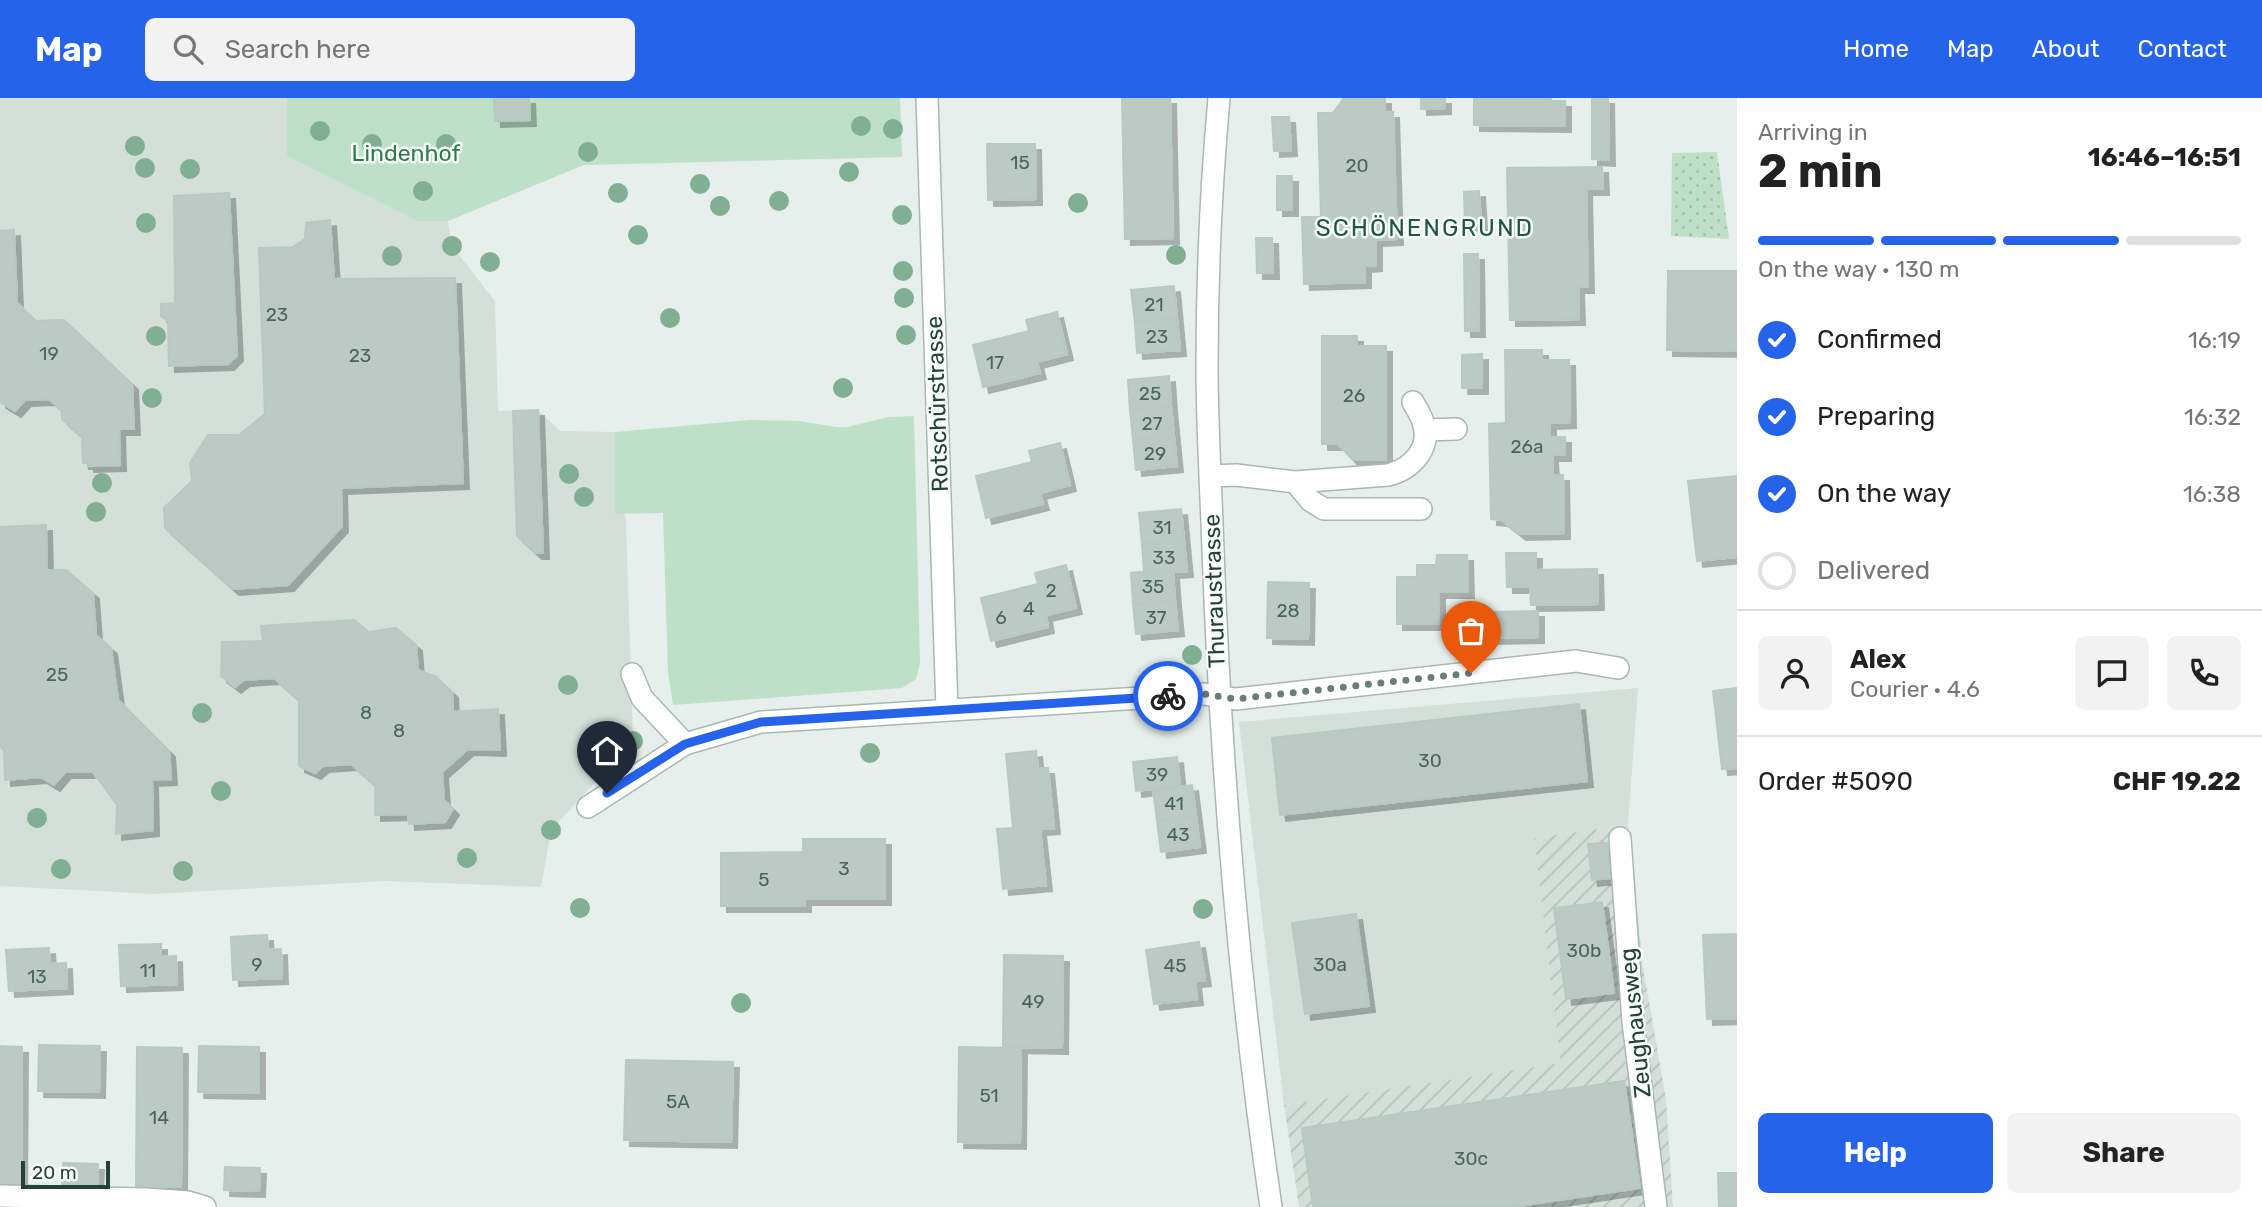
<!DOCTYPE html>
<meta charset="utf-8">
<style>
:root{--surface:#fff;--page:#f2f2f2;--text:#222;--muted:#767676;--line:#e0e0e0;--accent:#2563eb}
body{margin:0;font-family:Rubik,sans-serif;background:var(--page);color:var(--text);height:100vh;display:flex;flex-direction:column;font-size:26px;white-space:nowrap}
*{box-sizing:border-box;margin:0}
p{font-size:23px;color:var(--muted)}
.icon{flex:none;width:38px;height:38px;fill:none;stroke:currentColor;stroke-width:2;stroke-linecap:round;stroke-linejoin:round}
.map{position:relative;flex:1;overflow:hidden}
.sheet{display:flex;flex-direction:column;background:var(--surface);width:525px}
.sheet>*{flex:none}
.scale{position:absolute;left:21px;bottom:18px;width:89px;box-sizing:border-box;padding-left:7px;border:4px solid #24423a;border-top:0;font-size:19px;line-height:24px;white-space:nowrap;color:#24423a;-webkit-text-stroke:5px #f7fbf9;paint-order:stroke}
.pin{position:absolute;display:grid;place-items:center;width:60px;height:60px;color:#fff;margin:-72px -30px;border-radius:50% 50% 50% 0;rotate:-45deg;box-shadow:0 0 7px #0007}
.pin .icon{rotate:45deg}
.courier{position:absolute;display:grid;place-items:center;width:70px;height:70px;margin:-35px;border:5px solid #2563eb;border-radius:50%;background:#fff;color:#222;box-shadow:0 2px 9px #0007}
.head em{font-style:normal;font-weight:700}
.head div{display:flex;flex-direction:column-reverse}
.head{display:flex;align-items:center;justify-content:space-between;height:119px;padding:0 21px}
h1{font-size:46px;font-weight:700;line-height:52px}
.bar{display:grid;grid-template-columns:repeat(4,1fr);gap:10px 7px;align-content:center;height:84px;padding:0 21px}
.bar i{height:9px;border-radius:5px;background:var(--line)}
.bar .on{background:var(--accent)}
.bar p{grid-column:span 4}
.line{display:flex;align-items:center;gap:18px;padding:0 21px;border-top:2px solid var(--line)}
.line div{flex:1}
.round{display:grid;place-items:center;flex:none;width:74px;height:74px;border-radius:10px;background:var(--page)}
ol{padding:0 21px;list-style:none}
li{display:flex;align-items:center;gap:21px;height:77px}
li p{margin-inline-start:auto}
li .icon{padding:7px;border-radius:50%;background:var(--accent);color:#fff;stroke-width:4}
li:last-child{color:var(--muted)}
li i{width:38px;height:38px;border:4px solid var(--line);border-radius:50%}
.action{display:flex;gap:14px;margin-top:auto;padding:14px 21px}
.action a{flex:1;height:80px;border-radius:10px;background:var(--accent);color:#fff;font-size:28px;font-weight:700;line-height:80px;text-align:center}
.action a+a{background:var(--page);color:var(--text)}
header{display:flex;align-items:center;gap:42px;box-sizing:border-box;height:98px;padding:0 35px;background:var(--accent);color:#fff}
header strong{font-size:33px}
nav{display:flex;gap:38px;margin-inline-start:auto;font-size:24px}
.search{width:490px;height:63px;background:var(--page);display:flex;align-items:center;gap:18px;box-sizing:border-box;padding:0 24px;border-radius:10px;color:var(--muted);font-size:26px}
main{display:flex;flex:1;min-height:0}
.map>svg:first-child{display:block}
</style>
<header>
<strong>Map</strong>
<div class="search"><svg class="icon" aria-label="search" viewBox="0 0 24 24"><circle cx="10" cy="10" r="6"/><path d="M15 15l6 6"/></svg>Search here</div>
<nav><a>Home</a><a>Map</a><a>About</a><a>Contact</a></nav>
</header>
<main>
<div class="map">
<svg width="1737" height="1109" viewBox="0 0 1737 1109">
<defs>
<pattern id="industrial-furrows" width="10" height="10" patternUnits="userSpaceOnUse" patternTransform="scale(1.75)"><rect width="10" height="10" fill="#d4dfda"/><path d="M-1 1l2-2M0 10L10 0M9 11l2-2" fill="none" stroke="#b6c1bc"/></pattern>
<pattern id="grass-dots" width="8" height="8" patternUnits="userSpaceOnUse" patternTransform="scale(1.75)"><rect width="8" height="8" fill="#bfe0c8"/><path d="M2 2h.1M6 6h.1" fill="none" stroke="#a4c1ad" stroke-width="1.8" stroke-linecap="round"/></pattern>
<filter id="shadow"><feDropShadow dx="6" dy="6" stdDeviation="0" flood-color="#0004"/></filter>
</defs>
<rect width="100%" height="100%" fill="#e6efeb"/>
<!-- built -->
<path fill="#d4dfda" d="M0,0H287L418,123H448L452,148L495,203L498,313L538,312L560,333L615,334L626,424L633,643L551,732L541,789L384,783L155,796L0,788Z
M1638,590L1628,727L1534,740L1562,965L1284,1007L1239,624Z"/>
<!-- industrial -->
<path fill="url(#industrial-furrows)" d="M1628,727L1643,869L1666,1001L1673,1109H1299L1284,1007L1561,965L1534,740Z"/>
<!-- grass -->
<path fill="url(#grass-dots)" d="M1717,54L1729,141L1671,138L1672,55Z"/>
<!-- garden -->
<path fill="#bfe0c8" d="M287,0H900L902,59L584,67L448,123H418L287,58Z
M914,318L920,565L916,581L902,590L673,607L668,575L663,415L615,416V334L750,322L799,323L836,329H847L889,319Z"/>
<!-- building -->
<path fill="#bbcac4" stroke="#b8c9c2" stroke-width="2" filter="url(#shadow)" d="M494,0H529L530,22L495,23Z
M1122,0H1170L1173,140L1125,141Z
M1344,0H1385V14H1393L1397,141L1376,142V167L1365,168V184L1304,186L1302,119H1321L1318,15H1333Z
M1421,0H1445V10L1421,11Z
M1474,0H1551V3H1565V28L1474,27Z
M1592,0H1608L1609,62L1592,61Z
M1272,19H1289L1291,52L1274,53Z
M987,46H1035L1036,101L988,102Z
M1602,69L1603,91H1586L1588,189H1578L1579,221L1510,222L1507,70Z
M1277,78H1292V112H1277Z
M1479,93L1481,126L1465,127L1464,94Z
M229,95L237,257L228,266L169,268L168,223L161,218V206L175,205L174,98Z
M330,122L334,181L455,180L463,385L341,390L342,428L288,487L233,491L165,430L164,410L192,383L190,365L208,337H239L265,316L259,150L293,149L305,141L306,125Z
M14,132L17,205L36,223L64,222L132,286L134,331H119L120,367L88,368V365H83L82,339L62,321V313L49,301L25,302L15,313L0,304V133Z
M1256,140H1272L1273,175H1257Z
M1464,156H1478L1479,233H1465Z
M1668,173H1737V253L1667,252Z
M1174,188L1177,220L1135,224L1131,192Z
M1057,214L1067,256L1037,264L1040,275L983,289L973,247L1029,233L1026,222Z
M1177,220L1180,252L1137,255L1135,224Z
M1322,238H1357V248H1386V362H1353L1338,346H1322Z
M1505,252H1542V262H1569L1570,324L1550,325V339H1565V357H1552L1553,377H1563L1564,435L1520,436L1502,422L1491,421L1489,326L1506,325Z
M1482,256V290H1462V257Z
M1169,278L1171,308L1130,312L1128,282Z
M1171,308L1174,338L1133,342L1130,312Z
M538,312L543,455H536L517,438L513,313Z
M1174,338L1177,368L1136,372L1133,342Z
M1060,345L1070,387L1040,395L1043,406L986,420L976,378L1032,364L1029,353Z
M1737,378V459L1697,463L1688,383Z
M1181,411L1184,442L1142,446L1139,415Z
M46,427L47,472H66L93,495L96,537L111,550L118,602L169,653L171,681L152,682L153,732L116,736L117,707L93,674H65L54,687L41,679L5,682L4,652L0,648V429Z
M1184,442L1187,473L1159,475L1158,472L1144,474L1142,446Z
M1506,455H1536V472L1597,471L1598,506L1531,507L1530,489H1507Z
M1437,457H1467L1468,494H1439V526H1397V479H1417V467H1436Z
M1066,467L1076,510L1046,517L1048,529L991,543L981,500L1038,486L1035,475Z
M1158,472L1159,475L1173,474L1175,502L1133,506L1131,475Z
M1268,484L1309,485L1308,541L1267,540Z
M1175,502L1178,532L1136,536L1133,506Z
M1538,513V539L1491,540L1490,514Z
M354,522L369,534L396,530L416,547L418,572L435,578L452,594L453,614L498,611L500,652L468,651L442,674L444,702L453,711L445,724L409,726L408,716L375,717V687L351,666L323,668L315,675L299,668V602L274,580L244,582L235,589L221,578L222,544L263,543L261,528Z
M1737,590V670L1722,671L1713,593Z
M1579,606L1587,683L1280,717L1272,640Z
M1036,653L1038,670H1048L1054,730L1040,731L1046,787L1003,791L997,731L1013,730L1006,656Z
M1177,659L1180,688L1136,693L1133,664Z
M1192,687L1196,718L1157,723L1153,692Z
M1196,718L1200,749L1161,754L1157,723Z
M803,741H885V801H805V808H721V755L803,754Z
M1607,745L1610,780L1592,782L1588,746Z
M1602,804L1614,895L1566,901L1554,810Z
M1356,816L1369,908L1305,916L1292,825Z
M1737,836V920L1707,921L1703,837Z
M267,837L268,852L281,851L282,880L233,882L231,839Z
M1199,844L1205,882L1195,883L1197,901L1154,906L1146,852Z
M161,846V859L176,858L177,886L121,888L119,847Z
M49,850L50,866L66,865L67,890L9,893L6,852Z
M1004,857L1063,858L1062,950L1003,949Z
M39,947L100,948L99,994L38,993Z
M0,948L22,949L21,1088H0Z
M199,948L259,949V995L198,994Z
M137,949L182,950L181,1089L136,1088Z
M959,949L1021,950L1020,1045L958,1044Z
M626,962L733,964L731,1044L624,1042Z
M1624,983L1640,1090L1512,1109H1313L1302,1030Z
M63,1065L98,1066L97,1089L62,1088Z
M225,1069L260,1070L259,1093L224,1092Z
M1718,1075H1737V1109H1719Z"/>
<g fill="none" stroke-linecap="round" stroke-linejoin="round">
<!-- minor casing -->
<g stroke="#a8b8b2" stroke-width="24">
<path id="minor" d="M927,0L947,612
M1219,0C1211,89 1207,178 1207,268C1207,329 1211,391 1213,452C1221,673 1239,891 1271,1109
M1425,332L1456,331
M1210,378L1236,377L1295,384L1388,377C1412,371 1432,350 1423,324C1421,317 1416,310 1413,304
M1295,384L1311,403L1324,411H1421
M632,576L642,600L685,646
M588,709L685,646L761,624L1204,596L1236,601L1576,563L1618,570
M1620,740L1633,924L1656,1109
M0,1098L146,1101L188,1104L205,1109"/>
</g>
<!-- minor -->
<use href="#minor" stroke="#fff" stroke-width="21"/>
</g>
<!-- trees -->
<g fill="#80af93">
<circle cx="861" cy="28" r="10"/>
<circle cx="893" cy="31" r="10"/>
<circle cx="320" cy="33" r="10"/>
<circle cx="372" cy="46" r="10"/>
<circle cx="446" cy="46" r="10"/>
<circle cx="135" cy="48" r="10"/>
<circle cx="588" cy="54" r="10"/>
<circle cx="145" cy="70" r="10"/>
<circle cx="190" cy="71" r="10"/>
<circle cx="849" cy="74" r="10"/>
<circle cx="700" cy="86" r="10"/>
<circle cx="423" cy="93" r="10"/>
<circle cx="618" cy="95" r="10"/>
<circle cx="779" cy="103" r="10"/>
<circle cx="1078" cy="105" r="10"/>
<circle cx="720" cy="108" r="10"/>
<circle cx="902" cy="117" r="10"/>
<circle cx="146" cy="125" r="10"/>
<circle cx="638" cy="137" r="10"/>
<circle cx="452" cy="148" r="10"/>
<circle cx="1176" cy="157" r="10"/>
<circle cx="392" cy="158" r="10"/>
<circle cx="490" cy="164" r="10"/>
<circle cx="903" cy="173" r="10"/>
<circle cx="904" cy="200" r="10"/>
<circle cx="670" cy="220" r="10"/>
<circle cx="906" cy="237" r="10"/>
<circle cx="156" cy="238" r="10"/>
<circle cx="843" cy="290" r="10"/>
<circle cx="152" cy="300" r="10"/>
<circle cx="569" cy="376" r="10"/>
<circle cx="102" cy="385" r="10"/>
<circle cx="584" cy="399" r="10"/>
<circle cx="96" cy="414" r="10"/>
<circle cx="1192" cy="557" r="10"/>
<circle cx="568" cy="587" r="10"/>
<circle cx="202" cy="615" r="10"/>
<circle cx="633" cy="643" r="10"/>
<circle cx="870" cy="655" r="10"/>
<circle cx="221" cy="693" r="10"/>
<circle cx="37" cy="720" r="10"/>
<circle cx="551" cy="732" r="10"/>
<circle cx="467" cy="760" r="10"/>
<circle cx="61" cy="771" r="10"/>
<circle cx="183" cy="773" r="10"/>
<circle cx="580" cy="810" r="10"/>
<circle cx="1203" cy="811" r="10"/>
<circle cx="741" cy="905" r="10"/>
</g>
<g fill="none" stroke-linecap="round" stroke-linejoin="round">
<!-- done -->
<path stroke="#687f78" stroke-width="7" stroke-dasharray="0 12.6" d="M1168,598L1204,596L1236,601L1471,575"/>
<!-- route -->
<path stroke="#2563eb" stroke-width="9" d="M607,695L685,646L761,624L1168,598"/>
</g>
<g text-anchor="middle" stroke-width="5" stroke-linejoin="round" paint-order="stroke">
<!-- number labels -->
<g font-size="19" fill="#4a645c">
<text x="1020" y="71">15</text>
<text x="1357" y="74">20</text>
<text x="1154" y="213">21</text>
<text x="277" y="223">23</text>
<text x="1157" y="245">23</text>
<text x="49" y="262">19</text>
<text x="360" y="264">23</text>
<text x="995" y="271">17</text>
<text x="1150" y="302">25</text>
<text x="1354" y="304">26</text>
<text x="1152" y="332">27</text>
<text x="1527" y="355">26a</text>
<text x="1155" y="362">29</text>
<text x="1162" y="436">31</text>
<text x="1164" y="466">33</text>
<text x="1153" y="495">35</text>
<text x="1051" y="499">2</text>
<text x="1029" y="517">4</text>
<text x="1288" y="519">28</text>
<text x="1001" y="526">6</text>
<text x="1156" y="526">37</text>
<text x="57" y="583">25</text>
<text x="366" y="621">8</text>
<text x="399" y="639">8</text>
<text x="1430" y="669">30</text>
<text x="1157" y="683">39</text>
<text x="1174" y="712">41</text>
<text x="1178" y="743">43</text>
<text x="844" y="777">3</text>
<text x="764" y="788">5</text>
<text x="1584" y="859">30b</text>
<text x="257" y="873">9</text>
<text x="1330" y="873">30a</text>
<text x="1175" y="874">45</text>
<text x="148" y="879">11</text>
<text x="37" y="885">13</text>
<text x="1033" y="910">49</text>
<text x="989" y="1004">51</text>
<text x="678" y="1010">5A</text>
<text x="159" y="1026">14</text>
<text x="1471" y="1067">30c</text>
</g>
<!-- park labels -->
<g font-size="23" fill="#2d7a4b" stroke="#f7fbf9">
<text x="406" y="63">Lindenhof</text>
</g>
<!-- street labels -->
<g font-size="23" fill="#24423a" stroke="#f7fbf9">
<text transform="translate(937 306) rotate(-92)" y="8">Rotschürstrasse</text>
<text transform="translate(1214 493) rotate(-92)" y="8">Thuraustrasse</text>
<text transform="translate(1635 925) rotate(-96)" y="8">Zeughausweg</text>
</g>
<!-- neighbourhood labels -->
<g font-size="24" letter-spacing="2" fill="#1f5548" stroke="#f7fbf9">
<text x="1425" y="138">SCHÖNENGRUND</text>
</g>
</g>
</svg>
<div class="scale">20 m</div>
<div class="pin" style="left:1471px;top:575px;background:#ea580c"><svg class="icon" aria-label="bag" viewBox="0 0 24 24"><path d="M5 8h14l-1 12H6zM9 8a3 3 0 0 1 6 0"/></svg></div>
<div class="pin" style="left:607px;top:695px;background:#1f2937"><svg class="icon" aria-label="home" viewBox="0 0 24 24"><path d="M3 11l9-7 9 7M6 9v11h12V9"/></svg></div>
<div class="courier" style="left:1168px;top:598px"><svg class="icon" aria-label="bike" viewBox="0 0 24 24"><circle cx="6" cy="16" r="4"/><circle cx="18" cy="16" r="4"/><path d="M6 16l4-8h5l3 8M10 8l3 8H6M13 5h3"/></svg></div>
</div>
<section class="sheet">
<div class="head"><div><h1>2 min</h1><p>Arriving in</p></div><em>16:46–16:51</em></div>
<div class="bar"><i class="on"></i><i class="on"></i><i class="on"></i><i></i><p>On the way · 130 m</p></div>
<ol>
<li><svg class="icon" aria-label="check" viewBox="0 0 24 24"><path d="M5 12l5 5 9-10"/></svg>Confirmed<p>16:19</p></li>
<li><svg class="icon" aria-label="check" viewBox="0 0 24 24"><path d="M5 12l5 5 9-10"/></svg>Preparing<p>16:32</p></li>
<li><svg class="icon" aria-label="check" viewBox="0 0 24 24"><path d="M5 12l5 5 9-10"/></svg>On the way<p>16:38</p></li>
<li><i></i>Delivered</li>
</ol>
<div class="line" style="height:126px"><a class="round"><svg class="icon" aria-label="person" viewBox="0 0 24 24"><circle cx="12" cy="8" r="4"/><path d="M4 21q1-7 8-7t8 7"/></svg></a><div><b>Alex</b><p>Courier · 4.6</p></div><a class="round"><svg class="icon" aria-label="chat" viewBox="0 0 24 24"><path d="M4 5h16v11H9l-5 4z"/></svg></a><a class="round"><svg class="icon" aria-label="phone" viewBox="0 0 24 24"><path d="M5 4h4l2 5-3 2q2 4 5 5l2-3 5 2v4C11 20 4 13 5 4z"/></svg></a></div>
<div class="line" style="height:91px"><div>Order #5090</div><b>CHF 19.22</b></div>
<div class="action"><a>Help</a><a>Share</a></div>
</section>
</main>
